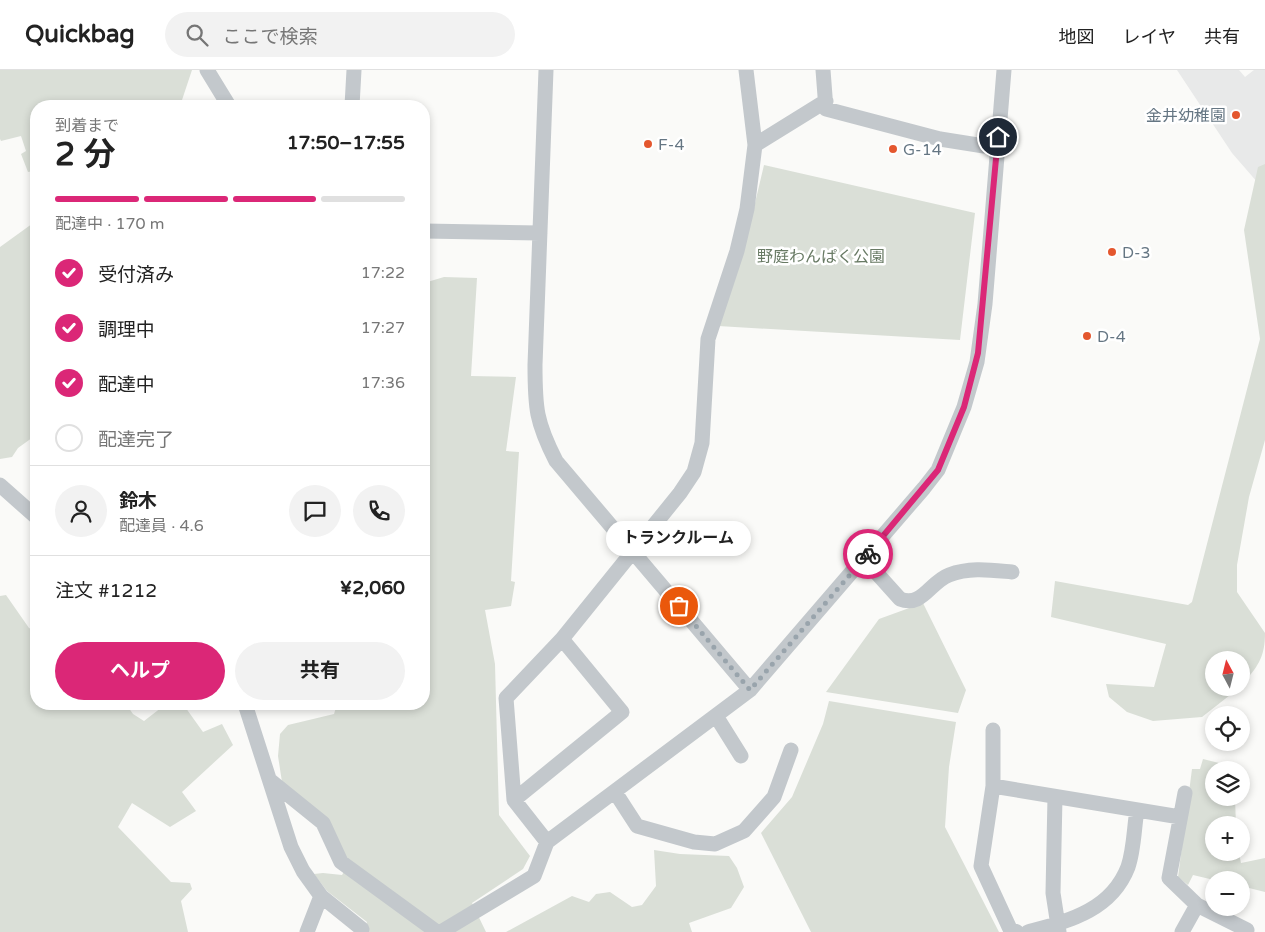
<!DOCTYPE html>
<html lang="ja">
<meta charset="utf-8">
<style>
:root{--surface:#fff;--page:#f2f2f2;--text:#222;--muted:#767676;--line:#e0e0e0;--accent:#db2777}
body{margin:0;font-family:"Varela Round","Noto Sans JP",sans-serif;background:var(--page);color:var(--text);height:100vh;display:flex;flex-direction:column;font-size:19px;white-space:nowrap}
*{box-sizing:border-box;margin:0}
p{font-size:16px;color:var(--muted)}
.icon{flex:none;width:28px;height:28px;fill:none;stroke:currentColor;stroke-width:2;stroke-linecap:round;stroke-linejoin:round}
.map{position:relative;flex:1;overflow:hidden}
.side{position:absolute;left:30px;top:30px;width:400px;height:610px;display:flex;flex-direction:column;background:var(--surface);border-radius:20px;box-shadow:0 2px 8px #0003}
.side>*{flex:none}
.needle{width:32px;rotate:353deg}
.fabs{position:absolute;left:1205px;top:581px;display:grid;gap:10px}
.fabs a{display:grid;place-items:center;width:45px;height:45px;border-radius:50%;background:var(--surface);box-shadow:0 2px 8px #0003;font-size:25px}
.pin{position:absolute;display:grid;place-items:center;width:42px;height:42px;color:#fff;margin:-21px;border:2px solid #fff;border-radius:50%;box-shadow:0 1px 5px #0007}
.courier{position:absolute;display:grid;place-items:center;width:50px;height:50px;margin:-25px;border:4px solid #db2777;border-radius:50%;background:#fff;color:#222;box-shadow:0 1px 6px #0007}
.bubble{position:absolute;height:35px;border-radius:18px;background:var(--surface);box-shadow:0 2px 8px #0003;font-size:16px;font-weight:700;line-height:35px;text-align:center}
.head em{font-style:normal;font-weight:700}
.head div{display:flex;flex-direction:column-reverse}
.head{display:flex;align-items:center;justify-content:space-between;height:85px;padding:0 25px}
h1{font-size:32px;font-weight:700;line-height:38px}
.bar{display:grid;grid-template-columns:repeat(4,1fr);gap:8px 5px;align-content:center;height:60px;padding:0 25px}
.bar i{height:6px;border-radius:4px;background:var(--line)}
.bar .current{background:var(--accent)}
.bar p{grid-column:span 4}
.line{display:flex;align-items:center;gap:12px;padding:0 25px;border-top:1px solid var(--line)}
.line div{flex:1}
.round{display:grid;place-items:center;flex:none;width:52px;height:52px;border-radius:26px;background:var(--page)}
ol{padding:0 25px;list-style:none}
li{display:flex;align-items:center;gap:15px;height:55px}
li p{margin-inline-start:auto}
li .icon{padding:5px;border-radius:50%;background:var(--accent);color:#fff;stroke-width:4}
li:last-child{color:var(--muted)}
li i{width:28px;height:28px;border:2px solid var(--line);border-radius:50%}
.primary-button{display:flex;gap:10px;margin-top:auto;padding:10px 25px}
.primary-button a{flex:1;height:58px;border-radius:30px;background:var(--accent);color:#fff;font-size:20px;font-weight:700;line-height:58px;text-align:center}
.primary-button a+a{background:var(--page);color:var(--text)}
header{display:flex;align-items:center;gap:30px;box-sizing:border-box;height:70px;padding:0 25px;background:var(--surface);border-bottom:1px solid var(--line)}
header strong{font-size:24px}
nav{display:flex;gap:28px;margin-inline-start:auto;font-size:18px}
.search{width:350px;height:45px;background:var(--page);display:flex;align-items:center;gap:12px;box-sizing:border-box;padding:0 18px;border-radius:28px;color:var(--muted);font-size:19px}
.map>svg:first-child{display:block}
</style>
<header>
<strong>Quickbag</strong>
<div class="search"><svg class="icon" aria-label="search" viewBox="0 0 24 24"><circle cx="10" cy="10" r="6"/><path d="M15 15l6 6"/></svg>ここで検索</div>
<nav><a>地図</a><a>レイヤ</a><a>共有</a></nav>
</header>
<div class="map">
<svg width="1265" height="862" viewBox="0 0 1265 862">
<rect width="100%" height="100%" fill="#fafaf8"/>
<!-- built -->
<path fill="#e8e9e9" d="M1177,0H1239L1245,7L1254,0H1265V121L1232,83Z"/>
<!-- green -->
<path fill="#dadfd7" d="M0,0H192L180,36H36V110L34,101L28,102L21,84L26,81L21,66L1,71L0,69Z
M1265,94V370L1249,427L1237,495V522L1265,563C1265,588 1257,598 1241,615V590H1214V618H1239L1202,647L1153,651L1127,642L1109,627L1106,614L1154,617L1166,574L1051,547L1055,511L1188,535L1192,532L1260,269L1244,160L1258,97Z
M764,95L975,143L960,270L718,256L750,154Z
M36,151V365L18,378L12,387L0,389V177Z
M444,207L477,208L471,306L516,307L506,381L519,382L511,511L515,512L511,536L485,540L495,594L499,745L530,786L523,799L472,833L486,862H364L367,852L327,821L314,804L323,803L342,805L350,792L282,712L278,686L280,664L288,655L334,644L337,634H424V213Z
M6,525L29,558L36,561V634H126L133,644L144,651L166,634H183L203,662L222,654L233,675L182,722L196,741L170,757L132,733L118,757L171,812L190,813L192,819L181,831L188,862H0V526Z
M923,533L966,620L958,643L826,622L879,549Z
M829,631L956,652L949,697L945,757L999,862H811L761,763L792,727L823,654Z
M1203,689L1235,697V700H1214V728H1235L1236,755H1214V782L1239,783L1241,793L1265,788V822L1241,816V810H1214L1193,805L1188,815L1178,807L1192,699H1200Z
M654,780L680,784L729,786L737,798L744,817L731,838L689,853L692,862H506L572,826L589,832L596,824L610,822L632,837L642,835L656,816Z"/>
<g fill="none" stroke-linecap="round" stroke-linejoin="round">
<!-- street -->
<path stroke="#c3c8cc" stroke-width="15" d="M207,0L229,36
M546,0L535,295C535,338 536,352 556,391L750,620L924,418L938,400L964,337L977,292L985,234L1004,0
M746,0L755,75
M823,0L826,39L940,69L984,76
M352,36L354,0
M424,161L540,163
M0,415L36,447
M864,489L900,529C922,538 930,512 949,505C970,497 990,500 1012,502
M245,634L291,777L303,801L321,826L362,859
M716,646L741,686
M993,660V716L981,796L1010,859L1017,862
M271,711L323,753L341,792L437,862
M993,716L1180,747
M615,722L637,756L694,772L715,774L744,761L774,727L791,680
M1185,723L1169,808L1197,835L1247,860L1246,862
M1055,727L1053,823L1059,862
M514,730L622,642L562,569
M547,772L514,730L506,628L562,569L680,423L694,402L702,373L708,269L737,181L747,139L755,75L826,31
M307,862L321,826
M441,862L534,806L547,772L750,620
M1028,862C1068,851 1111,841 1128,797C1134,780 1134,758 1137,740
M1182,862L1197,835"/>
</g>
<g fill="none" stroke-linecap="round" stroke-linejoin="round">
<!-- done -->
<path stroke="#99a4ac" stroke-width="5" stroke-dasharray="0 9" d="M679,536L750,620L868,484"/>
<!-- route -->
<path stroke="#db2777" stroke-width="6" d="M868,484L938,400L964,337L978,283L998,67"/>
</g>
<!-- markers -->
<g fill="#e4572e" stroke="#fff" stroke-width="2">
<circle cx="1236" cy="45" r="5"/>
<circle cx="648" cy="74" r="5"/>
<circle cx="893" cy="79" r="5"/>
<circle cx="1112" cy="182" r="5"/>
<circle cx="1087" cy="266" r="5"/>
</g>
<g text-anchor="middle" stroke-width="5" stroke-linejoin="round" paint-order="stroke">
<!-- poi labels -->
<g font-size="16" fill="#657683" stroke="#fff" text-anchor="start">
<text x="1226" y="51" text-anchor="end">金井幼稚園</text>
<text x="658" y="80">F-4</text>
<text x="903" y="85">G-14</text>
<text x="1122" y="188">D-3</text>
<text x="1097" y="272">D-4</text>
</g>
<!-- park labels -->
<g font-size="16" fill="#687a64" stroke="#fff">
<text x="821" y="192">野庭わんぱく公園</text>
</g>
</g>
</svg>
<div class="fabs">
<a><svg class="needle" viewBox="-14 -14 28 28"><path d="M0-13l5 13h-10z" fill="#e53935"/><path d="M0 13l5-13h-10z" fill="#767676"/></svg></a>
<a><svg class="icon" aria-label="locate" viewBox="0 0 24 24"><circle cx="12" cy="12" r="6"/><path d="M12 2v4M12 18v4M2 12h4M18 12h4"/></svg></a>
<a><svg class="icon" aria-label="layers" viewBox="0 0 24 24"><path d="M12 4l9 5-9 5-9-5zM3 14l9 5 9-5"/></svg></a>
<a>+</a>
<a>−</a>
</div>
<div class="pin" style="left:679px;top:536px;background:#ea580c"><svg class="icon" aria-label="bag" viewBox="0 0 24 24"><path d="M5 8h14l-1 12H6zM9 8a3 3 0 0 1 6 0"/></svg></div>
<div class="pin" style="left:998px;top:67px;background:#1f2937"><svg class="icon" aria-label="home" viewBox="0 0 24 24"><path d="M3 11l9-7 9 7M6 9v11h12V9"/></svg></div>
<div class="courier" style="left:868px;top:484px"><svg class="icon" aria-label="bike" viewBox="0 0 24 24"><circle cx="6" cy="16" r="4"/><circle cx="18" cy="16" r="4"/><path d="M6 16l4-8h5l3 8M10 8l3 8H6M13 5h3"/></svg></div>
<div class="bubble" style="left:606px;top:451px;width:145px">トランクルーム</div>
<section class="side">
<div class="head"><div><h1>2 分</h1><p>到着まで</p></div><em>17:50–17:55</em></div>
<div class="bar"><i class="current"></i><i class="current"></i><i class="current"></i><i></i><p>配達中 · 170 m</p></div>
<ol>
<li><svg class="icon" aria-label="check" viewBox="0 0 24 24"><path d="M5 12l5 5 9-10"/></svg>受付済み<p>17:22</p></li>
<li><svg class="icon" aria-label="check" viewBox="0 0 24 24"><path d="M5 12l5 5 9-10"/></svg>調理中<p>17:27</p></li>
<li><svg class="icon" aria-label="check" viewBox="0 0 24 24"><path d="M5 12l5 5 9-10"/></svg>配達中<p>17:36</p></li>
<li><i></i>配達完了</li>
</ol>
<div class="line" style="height:90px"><a class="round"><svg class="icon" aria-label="person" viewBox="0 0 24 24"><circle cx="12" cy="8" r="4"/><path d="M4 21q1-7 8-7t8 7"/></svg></a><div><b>鈴木</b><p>配達員 · 4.6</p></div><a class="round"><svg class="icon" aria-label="chat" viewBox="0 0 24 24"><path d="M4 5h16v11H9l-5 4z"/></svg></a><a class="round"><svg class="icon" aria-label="phone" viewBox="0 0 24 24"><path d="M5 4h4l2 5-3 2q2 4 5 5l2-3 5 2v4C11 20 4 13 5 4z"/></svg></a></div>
<div class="line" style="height:65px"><div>注文 #1212</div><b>¥2,060</b></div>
<div class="primary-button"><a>ヘルプ</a><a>共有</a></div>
</section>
</div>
